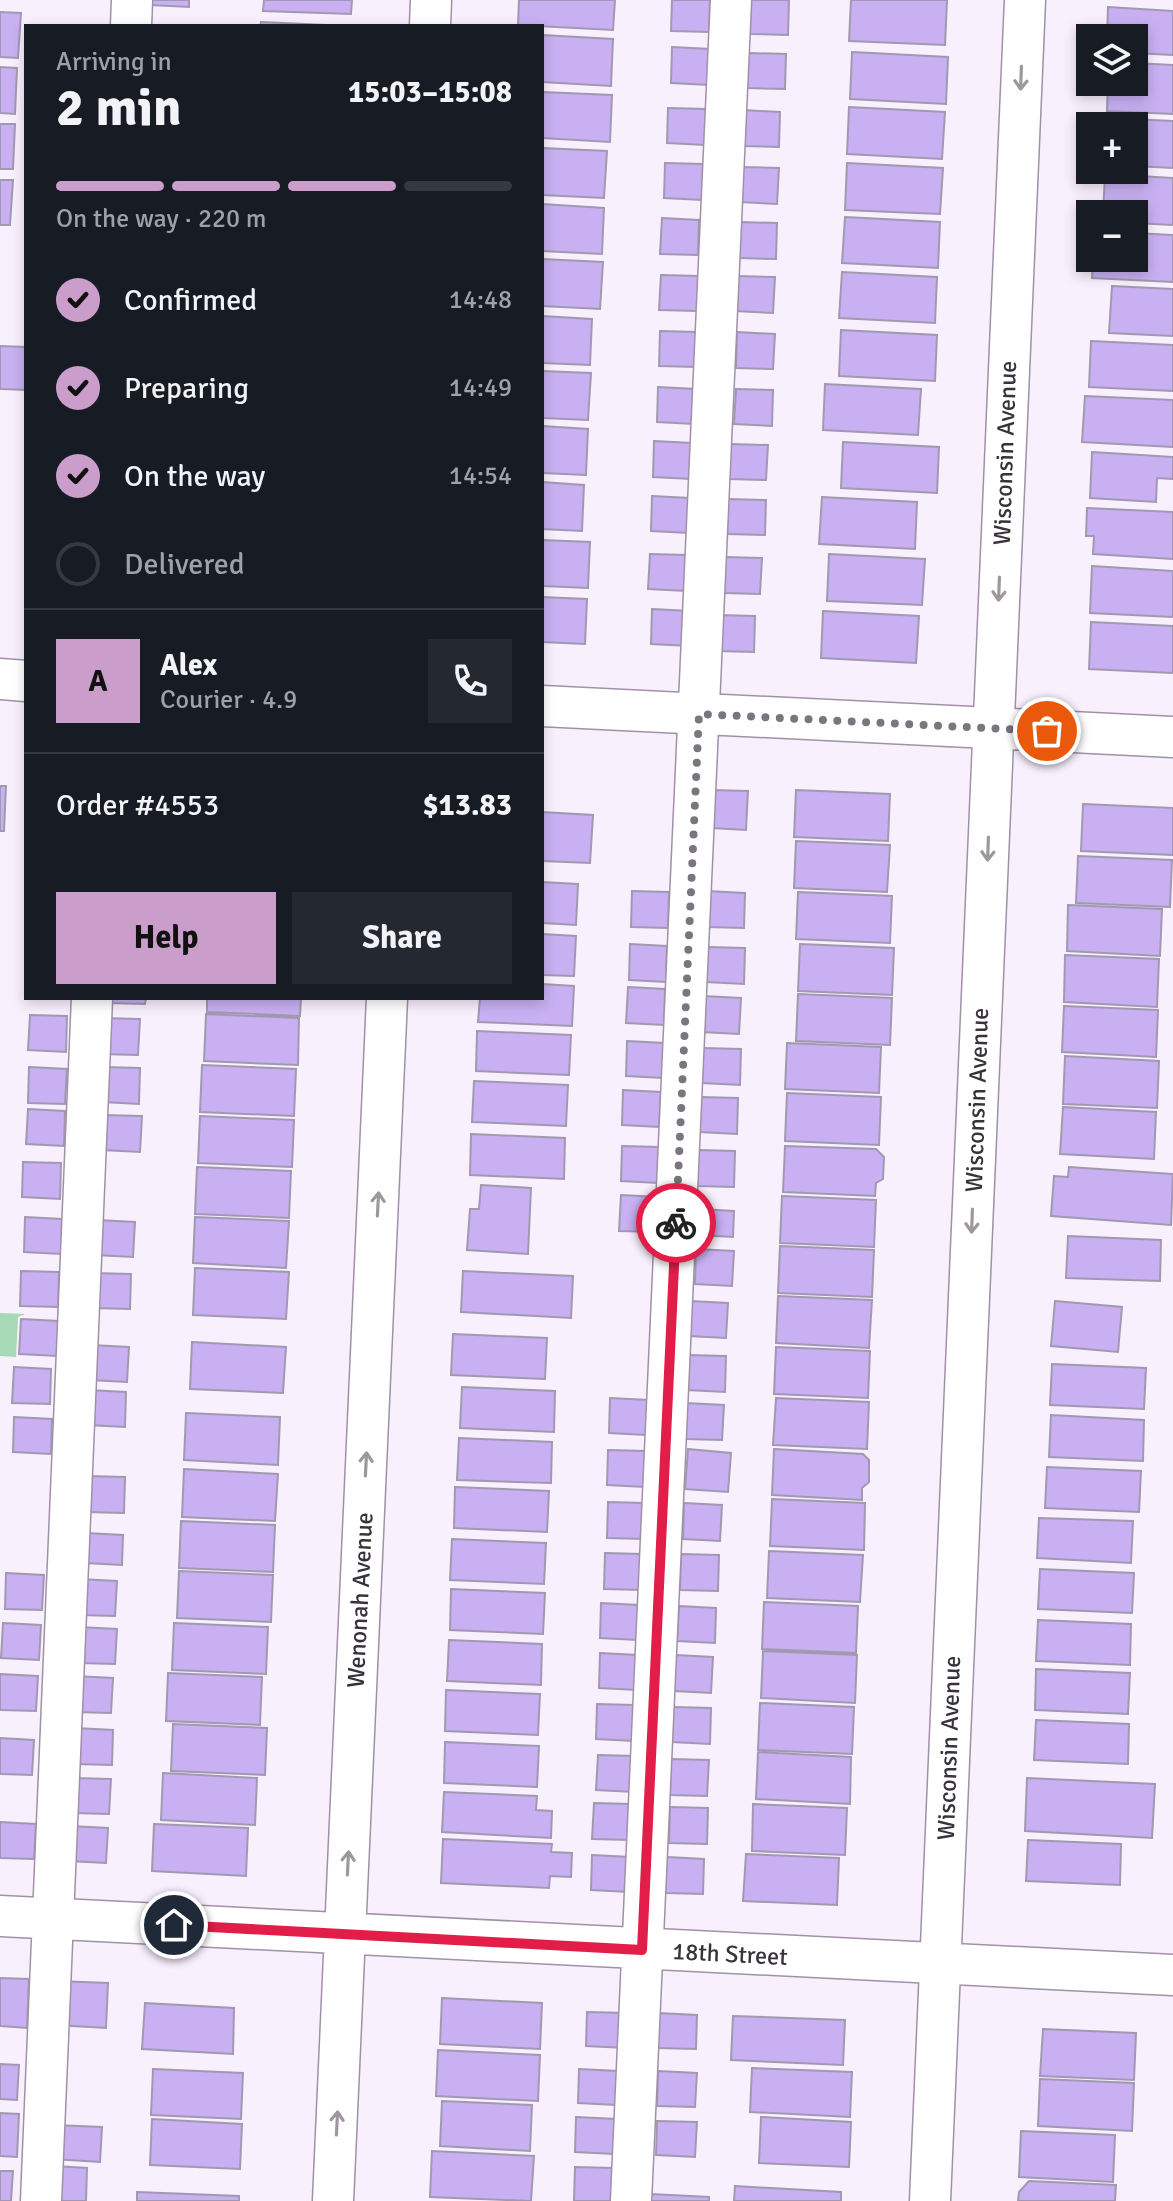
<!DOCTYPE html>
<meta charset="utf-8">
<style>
:root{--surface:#171b24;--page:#242831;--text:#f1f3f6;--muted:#9ea1a6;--line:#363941;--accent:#cb9dcb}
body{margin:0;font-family:Signika,sans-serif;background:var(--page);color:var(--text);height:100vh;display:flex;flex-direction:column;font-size:30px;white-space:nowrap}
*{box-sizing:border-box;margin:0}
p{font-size:26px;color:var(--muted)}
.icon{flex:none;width:44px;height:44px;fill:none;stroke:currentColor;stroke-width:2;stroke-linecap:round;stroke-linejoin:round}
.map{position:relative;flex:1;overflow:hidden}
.sheet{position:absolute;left:24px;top:24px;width:520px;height:976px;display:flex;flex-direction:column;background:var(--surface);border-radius:0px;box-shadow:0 4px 12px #0003}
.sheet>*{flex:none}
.buttons{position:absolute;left:1076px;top:24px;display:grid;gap:16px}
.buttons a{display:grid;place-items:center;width:72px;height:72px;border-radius:0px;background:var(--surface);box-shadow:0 4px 12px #0003;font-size:40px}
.pin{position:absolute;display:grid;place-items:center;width:68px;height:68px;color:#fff;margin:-34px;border:4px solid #fff;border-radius:50%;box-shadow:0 2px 8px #0007}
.courier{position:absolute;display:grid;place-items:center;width:80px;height:80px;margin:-40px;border:6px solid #e11d48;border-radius:50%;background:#fff;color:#222;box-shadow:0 2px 10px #0007}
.overview em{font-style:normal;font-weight:800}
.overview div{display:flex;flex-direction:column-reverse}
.overview{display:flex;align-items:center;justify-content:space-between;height:136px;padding:0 32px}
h1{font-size:52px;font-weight:800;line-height:60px}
.bar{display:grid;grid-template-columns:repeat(4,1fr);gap:12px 8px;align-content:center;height:96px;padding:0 32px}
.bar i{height:10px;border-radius:6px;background:var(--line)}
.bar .on{background:var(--accent)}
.bar p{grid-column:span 4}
.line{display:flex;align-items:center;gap:20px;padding:0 32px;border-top:2px solid var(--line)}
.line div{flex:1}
.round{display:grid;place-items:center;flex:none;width:84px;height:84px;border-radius:0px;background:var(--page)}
ol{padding:0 32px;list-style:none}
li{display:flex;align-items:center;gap:24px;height:88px}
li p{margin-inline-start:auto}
li .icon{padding:8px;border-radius:50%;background:var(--accent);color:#111;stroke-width:4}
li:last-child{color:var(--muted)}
li i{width:44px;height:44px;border:4px solid var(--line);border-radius:50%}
.button{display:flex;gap:16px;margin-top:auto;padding:16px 32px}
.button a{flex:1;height:92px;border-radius:0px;background:var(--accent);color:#111;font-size:32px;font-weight:800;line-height:92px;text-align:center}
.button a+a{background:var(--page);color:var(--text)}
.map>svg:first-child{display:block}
</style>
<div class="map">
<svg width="1173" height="2201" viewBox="0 0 1173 2201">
<rect width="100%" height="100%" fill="#f9f0fe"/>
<!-- green -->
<path fill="#a6d9b5" d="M0,1313L25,1314L18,1317L16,1357L0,1356Z"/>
<!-- building -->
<path fill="#c8b0f2" stroke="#a199b1" stroke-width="2" d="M152,0H189V7L151,5Z
M264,0H352L351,14L263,11Z
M519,0H615L613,30L518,25Z
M672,0H710L709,32L671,31Z
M751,0H789L788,35L750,34Z
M851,0H947L945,45L849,41Z
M1108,7L1173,11V55L1134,53V38H1107Z
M0,12L21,13L18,58L0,57Z
M261,22L349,26H260Z
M542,35L613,39L611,86L542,82Z
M672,47L710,49L709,85L671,83Z
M852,52L948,57L946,104L850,99Z
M748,53L786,54L785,89L747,88Z
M1134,63L1173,65V114L1107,111L1108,82H1134Z
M0,67L17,68L15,114L0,113Z
M542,92L612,95L610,142L542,138Z
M849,107L945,112L942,159L847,154Z
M668,108L706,109L705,145L667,143Z
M743,110L780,112L779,147L741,146Z
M1108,118L1173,121V168L1134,166V126H1108Z
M0,124H15L13,169H0Z
M542,148L607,151L604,198L542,195Z
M665,163L703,164L702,200L664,198Z
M847,163L943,168L940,214L845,210Z
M741,167L779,168L777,204L739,202Z
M1105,174L1173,178V225L1134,223V214H1103Z
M0,180H13L10,225H0Z
M542,204L604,208L602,254L542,251Z
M845,217L940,222L938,268L842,263Z
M662,218L699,220L698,255L660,254Z
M739,222L777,223L776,259L738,258Z
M1134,233L1173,235V282L1092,278L1093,258H1134Z
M542,259L603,262L600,309L542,306Z
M842,272L937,277L935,323L839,318Z
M661,275L699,276L697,311L659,310Z
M737,276L775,277L773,313L735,311Z
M1112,286L1173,289V336L1109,333Z
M542,316L592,319L590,365L542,363Z
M841,330L937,335L935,381L839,376Z
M660,331L698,332L696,367L659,366Z
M737,332L775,334L773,369L736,368Z
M1091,341L1173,345V391L1089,387Z
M0,346L26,347V390L0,389Z
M542,371L591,373L588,420L542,418Z
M825,384L921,389L918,435L823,430Z
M658,387L696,389L694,424L657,422Z
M736,389L773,390L772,426L734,424Z
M1085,396L1173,400V447L1082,442Z
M542,426L588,429L586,475L542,473Z
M654,441L692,443L691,479L653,477Z
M843,442L939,447L937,493L841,488Z
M730,444L768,445L766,480L728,479Z
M1092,452L1173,457V479L1157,478L1156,502L1090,498Z
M542,482L584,485L582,531L542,529Z
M652,496L690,498L689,533L651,531Z
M822,497L917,502L915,549L819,544Z
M728,499L766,500L765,535L727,534Z
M1087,508L1173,512V559L1093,554L1094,536H1086Z
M542,540L590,542L588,588L542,586Z
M650,554L687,555L686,591L648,589Z
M829,554L925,559L922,605L827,601Z
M724,557L762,558L760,594L723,593Z
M1092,566L1173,571V617L1090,613Z
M542,597L587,599L585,644L542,642Z
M652,609L690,611L689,646L651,644Z
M823,611L919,616L916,663L821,658Z
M717,615L755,616L754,652L716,651Z
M1091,622L1173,626V673L1089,669Z
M0,786H6L4,831H0Z
M713,790L748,791L746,830L712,828Z
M796,790L890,794L888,841L794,837Z
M1083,804L1173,808V855L1081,851Z
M542,812L593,815L590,863L542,861Z
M796,841L890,845L887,892L794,888Z
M1078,856L1172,860L1170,907L1076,903Z
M542,882L578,884L576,925L542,923Z
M632,891L669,892L668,928L631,927Z
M707,891L745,893L744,928L706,927Z
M798,892L892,896L890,943L796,939Z
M1068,905L1162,909L1160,956L1067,951Z
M542,934L576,936L574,976L542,975Z
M630,944L667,946L666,982L629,980Z
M800,944L894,948L892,995L798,991Z
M708,947L745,948L744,984L706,982Z
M1065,955L1159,959L1157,1007L1064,1002Z
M542,984L574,986L572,1026L478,1022L480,998H542Z
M628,987L665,989L664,1025L626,1023Z
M798,994L892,998L890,1045L796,1041Z
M703,996L741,998L739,1034L701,1032Z
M108,998H146L145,1004L108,1003Z
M207,998H301L300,1016L207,1012Z
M1064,1006L1158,1010L1156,1057L1062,1052Z
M206,1014L299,1018L298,1065L204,1061Z
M30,1015L67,1016L66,1052L28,1050Z
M102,1018L140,1019L138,1055L100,1054Z
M477,1031L571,1035L569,1075L476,1071Z
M627,1041L665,1043L663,1078L626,1076Z
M787,1043L881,1047L879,1093L785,1089Z
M703,1048L741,1049L740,1085L702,1083Z
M1065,1056L1159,1061L1157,1108L1063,1104Z
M202,1065L296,1069L294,1116L200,1112Z
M29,1067L67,1069L65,1104L28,1103Z
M103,1067L140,1068L139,1104L102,1102Z
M474,1081L568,1085L566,1126L472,1122Z
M623,1090L661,1092L659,1127L622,1125Z
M787,1093L881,1097L879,1145L785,1141Z
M700,1097L738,1098L737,1134L699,1132Z
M1063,1107L1156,1112L1154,1159L1060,1154Z
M28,1109L65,1111L64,1146L26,1144Z
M104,1115L142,1116L140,1152L102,1150Z
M200,1116L294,1120L292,1167L198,1163Z
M471,1134L565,1138L564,1179L470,1175Z
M622,1146L660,1147L658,1183L621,1181Z
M785,1146L876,1149L884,1157L883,1179L876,1183L875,1196L783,1192Z
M698,1150L735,1151L734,1187L696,1186Z
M23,1162L61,1163L60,1199L22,1197Z
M197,1167L291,1171L289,1218L195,1214Z
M1069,1167L1173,1174L1171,1225L1051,1216L1054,1176L1068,1177Z
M481,1185L531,1188L528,1254L467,1250L470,1209H479Z
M621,1195L658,1197L657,1232L619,1231Z
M782,1196L876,1200L874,1247L780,1243Z
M698,1209L734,1211L733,1237L697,1235Z
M25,1217L62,1219L61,1254L24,1252Z
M195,1217L289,1221L286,1268L193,1263Z
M97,1220L135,1222L133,1257L95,1255Z
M1068,1236L1161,1240L1160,1281L1066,1278Z
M780,1246L874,1250L872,1297L778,1293Z
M696,1249L734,1251L732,1286L695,1284Z
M195,1268L289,1272L286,1319L193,1315Z
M21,1271L59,1272L58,1307L20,1306Z
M463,1271L573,1276L571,1318L461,1312Z
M93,1273L131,1274L130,1309L92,1308Z
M778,1296L872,1300L869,1348L776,1343Z
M690,1301L728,1303L726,1338L688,1336Z
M1055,1301L1122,1307L1118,1352L1051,1346Z
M21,1319L59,1321L57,1356L19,1354Z
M453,1334L547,1338L545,1379L451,1375Z
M192,1342L286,1347L283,1393L190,1389Z
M91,1345L129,1347L127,1382L89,1380Z
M776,1347L870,1351L868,1398L774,1394Z
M688,1355L726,1356L725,1392L687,1390Z
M1052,1364L1146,1368L1144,1409L1050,1405Z
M14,1367L51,1369L50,1404L12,1403Z
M462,1387L555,1391L554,1432L460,1428Z
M88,1390L126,1392L125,1427L87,1425Z
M610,1398L648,1400L646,1435L609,1433Z
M776,1398L869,1402L867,1449L773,1445Z
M686,1403L724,1405L722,1440L684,1439Z
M186,1413L280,1417L278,1465L184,1460Z
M1051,1415L1144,1420L1143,1461L1049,1457Z
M14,1417L52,1419L51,1454L13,1452Z
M459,1438L552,1442L551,1483L457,1480Z
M688,1449L731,1453L728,1492L685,1489Z
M774,1449L863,1454L869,1460V1482L862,1488V1500L772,1495Z
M608,1450L646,1451L645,1487L607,1485Z
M1047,1467L1141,1471L1139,1512L1045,1508Z
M184,1469L278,1474L275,1521L182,1517Z
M87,1476L125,1477L124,1513L86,1512Z
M455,1487L549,1491L547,1532L454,1528Z
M772,1499L865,1503L864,1550L770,1546Z
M608,1502L646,1503L645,1539L607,1538Z
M684,1503L722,1505L720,1541L683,1539Z
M1039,1518L1133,1521L1131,1563L1037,1558Z
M181,1521L275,1525L273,1572L179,1568Z
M86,1533L123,1535L122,1565L85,1563Z
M452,1539L546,1543L544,1584L450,1580Z
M769,1551L863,1555L860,1602L767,1598Z
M605,1553L643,1554L642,1590L604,1589Z
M681,1554L719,1555L718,1591L680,1590Z
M1040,1569L1134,1573L1132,1613L1038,1609Z
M179,1571L273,1575L271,1622L177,1618Z
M6,1573L44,1575L42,1610L5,1609Z
M79,1579L117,1581L115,1616L78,1615Z
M451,1589L545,1593L543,1634L450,1630Z
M764,1602L858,1606L856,1653L762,1649Z
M601,1603L639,1605L637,1640L600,1638Z
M679,1606L716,1608L715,1643L677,1641Z
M1038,1620L1131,1624L1130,1665L1036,1661Z
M3,1623L41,1625L39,1660L1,1658Z
M174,1623L268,1627L266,1674L172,1670Z
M79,1627L117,1629L115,1664L78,1663Z
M449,1640L542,1644L541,1685L447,1681Z
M763,1651L857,1655L855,1703L761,1698Z
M600,1653L638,1655L637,1690L599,1688Z
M675,1655L713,1657L711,1693L674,1691Z
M1036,1669L1130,1673L1128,1714L1035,1710Z
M168,1673L262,1677L260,1725L166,1721Z
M0,1674L38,1676L36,1711L0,1710Z
M75,1676L113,1678L111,1713L74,1712Z
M446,1690L540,1694L538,1735L445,1731Z
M760,1703L854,1707L852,1754L758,1750Z
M597,1704L635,1705L634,1741L596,1739Z
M673,1707L711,1708L710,1744L672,1742Z
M1036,1720L1129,1724L1128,1764L1034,1760Z
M173,1724L267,1728L265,1775L171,1771Z
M75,1728L113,1730L112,1765L74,1764Z
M0,1738L34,1740L32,1775L0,1774Z
M445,1742L539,1746L537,1787L444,1783Z
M758,1752L851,1757L850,1804L756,1799Z
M598,1755L635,1756L634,1792L596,1790Z
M671,1759L709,1760L707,1796L670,1795Z
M163,1773L257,1778L255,1825L161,1820Z
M73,1778L111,1779L109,1814L71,1813Z
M1027,1778L1155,1784L1152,1838L1025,1831Z
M444,1792L537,1796L536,1810L552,1811L551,1838L442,1832Z
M594,1803L631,1804L630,1840L592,1839Z
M753,1804L847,1808L845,1855L752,1851Z
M670,1807L708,1808L707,1844L669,1843Z
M0,1822L36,1824L34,1859L0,1858Z
M154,1824L248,1828L246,1876L152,1871Z
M70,1826L108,1828L106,1863L68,1861Z
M443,1839L552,1844L551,1852L572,1853L571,1877L550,1876L549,1888L441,1883Z
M1028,1840L1121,1844L1120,1885L1026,1881Z
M746,1854L839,1858L837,1905L743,1901Z
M592,1855L630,1857L629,1892L591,1890Z
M667,1857L704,1859L703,1894L665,1893Z
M0,1978L29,1979L27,2028L0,2026Z
M57,1981L108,1983L106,2028L55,2025Z
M442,1998L542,2003L540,2049L440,2044Z
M145,2003L234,2008L233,2054L142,2049Z
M587,2012L627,2013L625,2048L586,2046Z
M658,2013L697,2015L696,2049L657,2048Z
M733,2016L845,2020L843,2065L731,2060Z
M1043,2029L1136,2033L1134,2080L1040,2076Z
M438,2050L540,2055L538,2101L436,2096Z
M0,2064L19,2065L17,2100L0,2099Z
M752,2068L852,2072L850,2117L750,2112Z
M153,2069L243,2073L241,2119L151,2115Z
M579,2069L618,2071L616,2105L578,2103Z
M658,2071L697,2073L695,2107L657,2106Z
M1040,2079L1134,2083L1132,2131L1038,2126Z
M442,2101L532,2105L530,2151L440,2146Z
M0,2113L19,2114L17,2157L0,2156Z
M576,2117L616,2119L614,2154L575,2152Z
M761,2117L851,2122L849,2167L759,2163Z
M152,2119L242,2124L240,2169L150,2165Z
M657,2121L697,2122L695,2157L656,2155Z
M54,2125L102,2127L100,2162L53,2159Z
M1021,2131L1115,2135L1113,2182L1019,2177Z
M432,2151L534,2156L531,2201L430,2197Z
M55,2166L87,2168L86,2201H53Z
M575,2167L614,2168L613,2201H574Z
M0,2171H13L11,2201H0Z
M1029,2181L1116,2185L1115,2201H1018L1019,2192Z
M735,2186L841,2192V2201H734Z
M137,2192L239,2196V2201H137Z
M651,2194L709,2197V2201H651Z"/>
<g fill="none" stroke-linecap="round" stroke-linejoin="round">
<!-- minor casing -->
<g stroke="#a091a7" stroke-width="43">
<path id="minor" d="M131,26L132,0
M430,26L431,0
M0,679L26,681
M542,706L1173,737
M0,1916L1173,1975
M41,2201L92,998
M333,2201L387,998
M631,2201L731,0
M930,2201L1025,0"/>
</g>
<!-- minor -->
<use href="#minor" stroke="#fff" stroke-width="40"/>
</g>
<!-- one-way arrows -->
<defs><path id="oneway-shaft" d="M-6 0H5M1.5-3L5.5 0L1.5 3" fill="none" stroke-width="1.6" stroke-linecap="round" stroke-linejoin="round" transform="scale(2)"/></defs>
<g stroke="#9c989d">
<use href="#oneway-shaft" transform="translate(1021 78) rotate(92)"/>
<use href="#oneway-shaft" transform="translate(999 589) rotate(92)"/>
<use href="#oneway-shaft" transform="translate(988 849) rotate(92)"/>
<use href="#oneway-shaft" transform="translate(378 1204) rotate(-87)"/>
<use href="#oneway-shaft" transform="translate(972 1221) rotate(92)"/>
<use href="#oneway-shaft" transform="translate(366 1464) rotate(-87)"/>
<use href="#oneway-shaft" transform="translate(348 1863) rotate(-87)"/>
<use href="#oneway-shaft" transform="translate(337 2123) rotate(-87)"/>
</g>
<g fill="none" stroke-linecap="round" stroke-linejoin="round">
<!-- done -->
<path stroke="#7c747f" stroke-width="8" stroke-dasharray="0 14.4" d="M676,1223L699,714L1047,731"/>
<!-- route -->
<path stroke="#e11d48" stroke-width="10" d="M174,1925L642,1950L676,1223"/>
</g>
<g text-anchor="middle" stroke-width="8" stroke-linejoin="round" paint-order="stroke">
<!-- street labels -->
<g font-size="24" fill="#38323b" stroke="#fff">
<text transform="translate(1005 453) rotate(-88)" y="8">Wisconsin Avenue</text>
<text transform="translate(977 1100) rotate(-88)" y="8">Wisconsin Avenue</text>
<text transform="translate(360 1600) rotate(-87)" y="8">Wenonah Avenue</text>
<text transform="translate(949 1748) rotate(-88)" y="8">Wisconsin Avenue</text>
<text transform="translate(730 1954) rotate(3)" y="8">18th Street</text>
</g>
</g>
</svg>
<div class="buttons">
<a><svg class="icon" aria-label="layers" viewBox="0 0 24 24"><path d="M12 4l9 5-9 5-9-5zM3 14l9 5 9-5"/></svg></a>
<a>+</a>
<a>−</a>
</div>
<div class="pin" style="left:1047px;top:731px;background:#ea580c"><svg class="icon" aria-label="bag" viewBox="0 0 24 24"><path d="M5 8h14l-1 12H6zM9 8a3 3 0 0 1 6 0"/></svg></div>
<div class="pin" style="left:174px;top:1925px;background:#1f2937"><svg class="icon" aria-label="home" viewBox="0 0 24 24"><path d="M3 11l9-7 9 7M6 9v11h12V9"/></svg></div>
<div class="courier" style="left:676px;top:1223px"><svg class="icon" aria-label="bike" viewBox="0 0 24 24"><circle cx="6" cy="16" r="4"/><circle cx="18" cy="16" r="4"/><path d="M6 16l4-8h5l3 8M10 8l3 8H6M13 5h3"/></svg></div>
<section class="sheet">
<div class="overview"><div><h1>2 min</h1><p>Arriving in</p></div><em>15:03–15:08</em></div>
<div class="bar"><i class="on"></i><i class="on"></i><i class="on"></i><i></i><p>On the way · 220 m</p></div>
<ol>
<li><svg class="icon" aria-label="check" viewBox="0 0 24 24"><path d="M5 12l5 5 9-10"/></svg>Confirmed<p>14:48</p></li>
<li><svg class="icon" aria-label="check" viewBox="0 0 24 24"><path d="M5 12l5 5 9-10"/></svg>Preparing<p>14:49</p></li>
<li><svg class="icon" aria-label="check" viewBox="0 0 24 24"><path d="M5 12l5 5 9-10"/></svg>On the way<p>14:54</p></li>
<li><i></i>Delivered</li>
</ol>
<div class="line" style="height:144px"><b class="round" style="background:var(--accent);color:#111">A</b><div><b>Alex</b><p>Courier · 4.9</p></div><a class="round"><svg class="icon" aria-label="phone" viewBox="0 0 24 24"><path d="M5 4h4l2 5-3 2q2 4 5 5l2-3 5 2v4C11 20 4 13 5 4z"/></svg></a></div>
<div class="line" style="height:104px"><div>Order #4553</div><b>$13.83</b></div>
<div class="button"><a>Help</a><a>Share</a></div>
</section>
</div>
